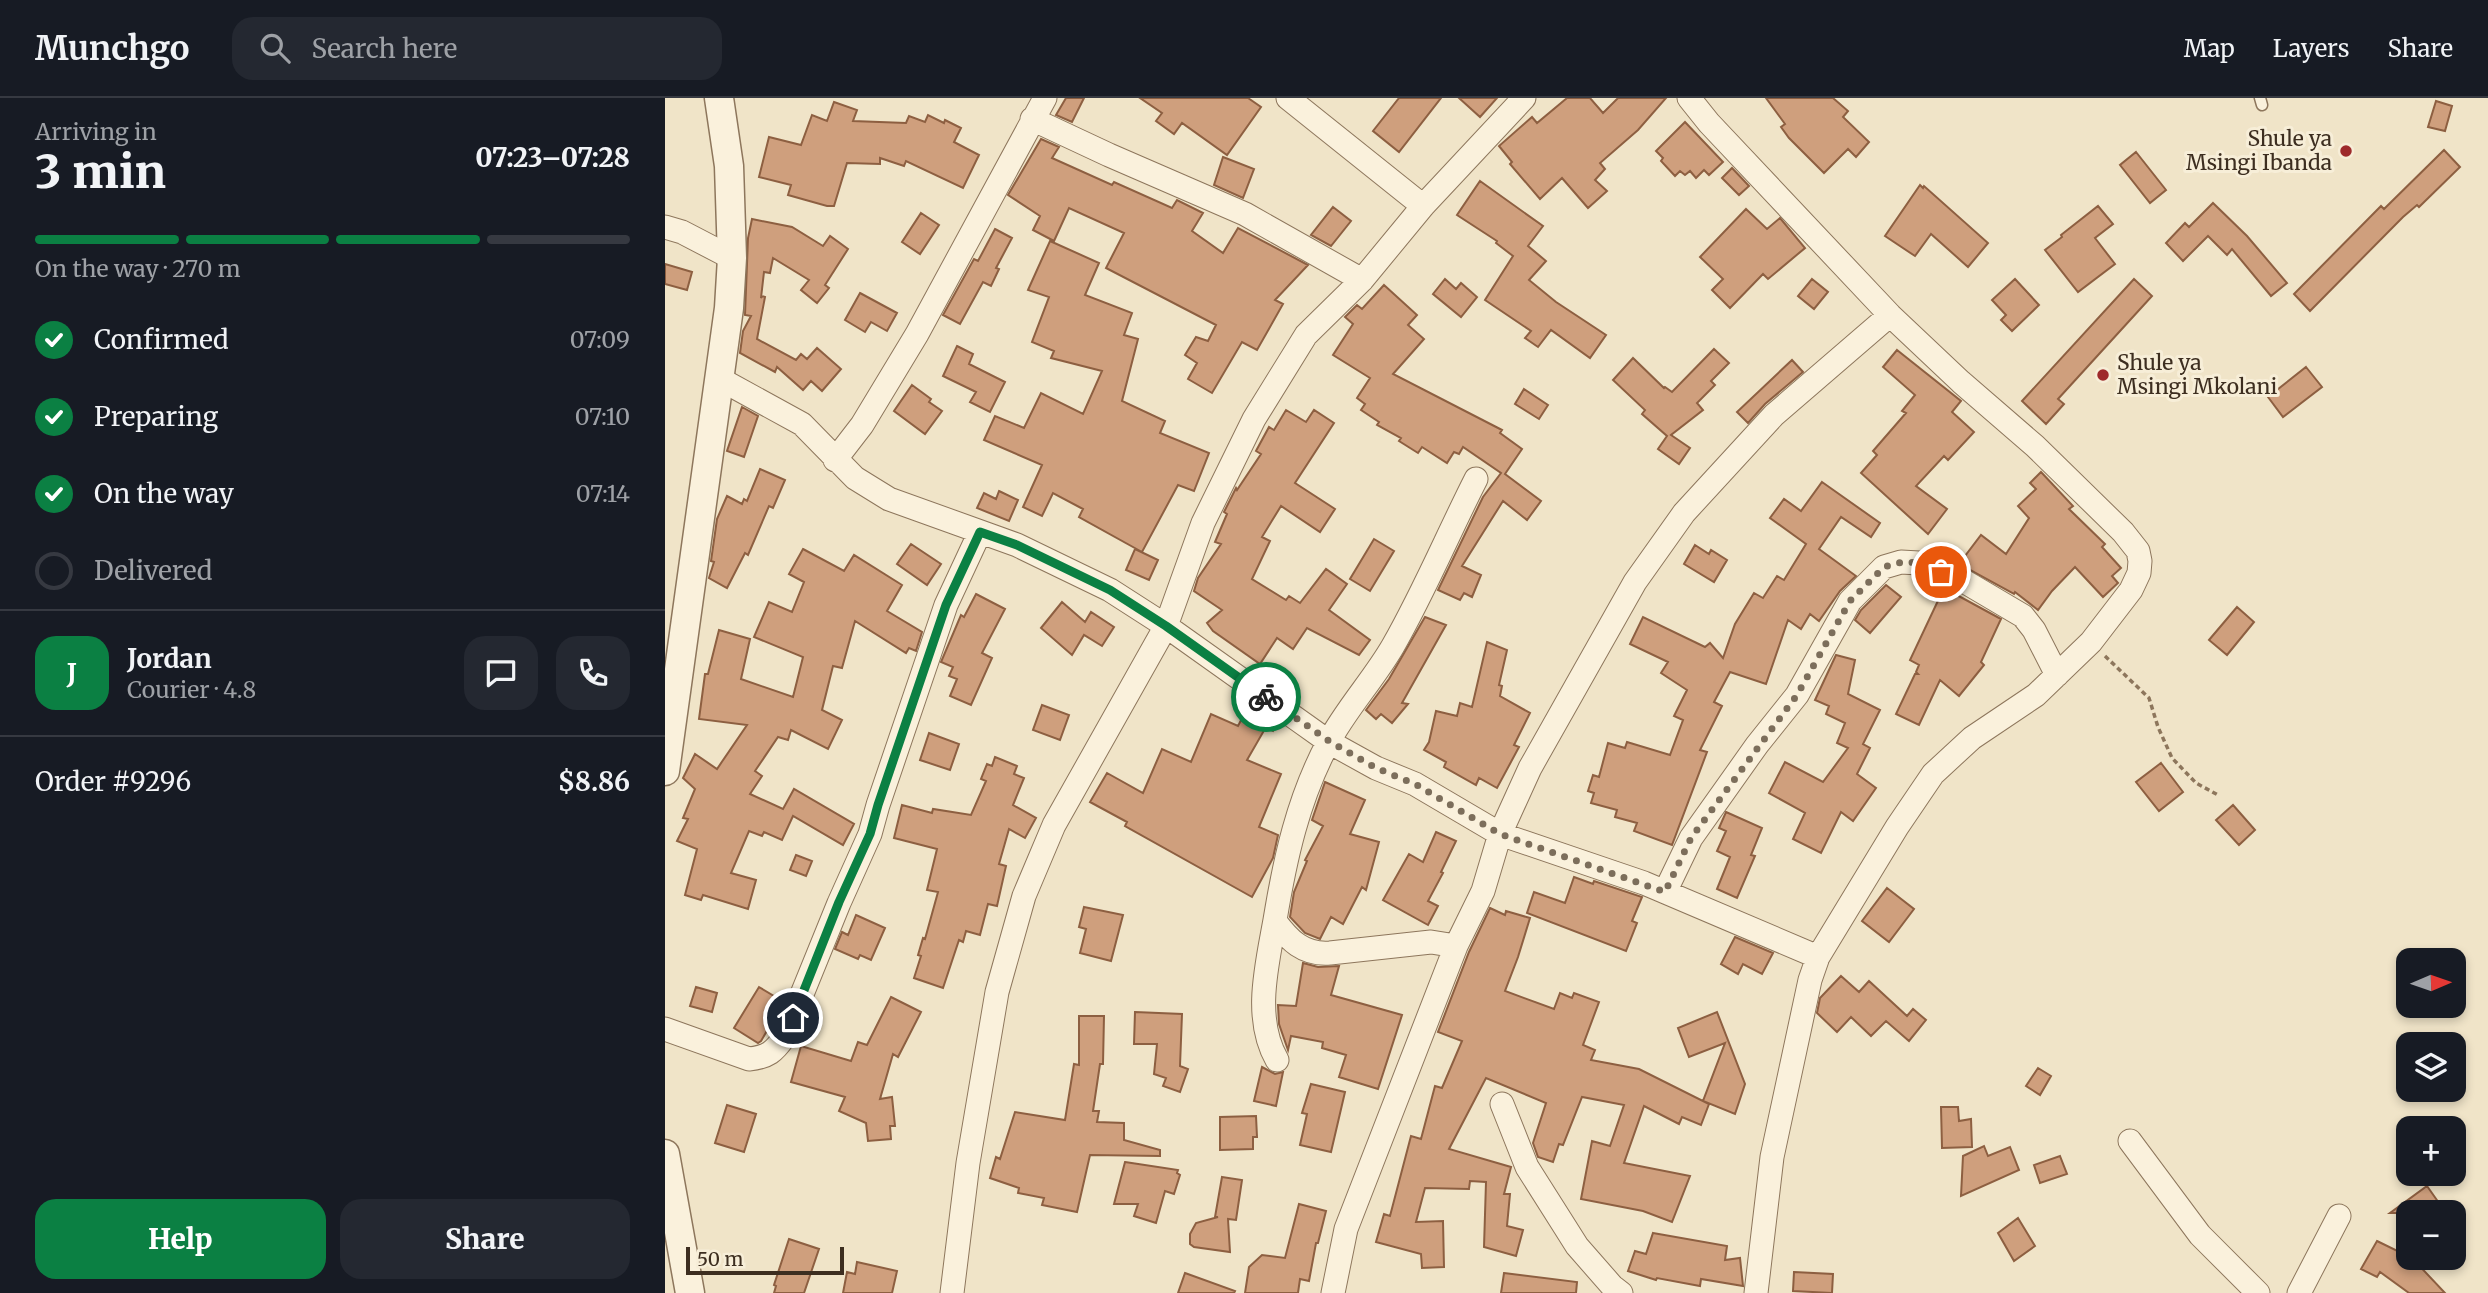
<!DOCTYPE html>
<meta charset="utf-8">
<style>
:root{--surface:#171b24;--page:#242831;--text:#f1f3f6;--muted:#9ea1a6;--line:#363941;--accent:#0b8043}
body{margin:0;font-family:Merriweather,serif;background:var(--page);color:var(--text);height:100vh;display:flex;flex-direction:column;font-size:26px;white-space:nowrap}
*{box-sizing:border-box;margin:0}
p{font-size:23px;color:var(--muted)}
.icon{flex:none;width:38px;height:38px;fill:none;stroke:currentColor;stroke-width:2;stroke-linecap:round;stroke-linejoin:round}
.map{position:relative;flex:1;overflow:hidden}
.panel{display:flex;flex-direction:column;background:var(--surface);width:665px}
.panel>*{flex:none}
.needle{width:46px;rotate:88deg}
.controls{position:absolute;left:1731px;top:850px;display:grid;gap:14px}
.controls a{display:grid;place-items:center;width:70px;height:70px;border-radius:14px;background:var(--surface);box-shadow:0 4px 10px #0003;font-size:35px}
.scale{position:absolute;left:21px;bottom:18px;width:158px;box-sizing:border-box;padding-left:7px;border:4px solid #3d2e20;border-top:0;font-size:19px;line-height:24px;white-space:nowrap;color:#3d2e20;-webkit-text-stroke:5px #f7eed8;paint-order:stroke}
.pin{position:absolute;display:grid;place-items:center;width:60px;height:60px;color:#fff;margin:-30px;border:4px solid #fff;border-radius:50%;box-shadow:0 2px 7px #0007}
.courier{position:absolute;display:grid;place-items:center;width:70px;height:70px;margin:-35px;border:5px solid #0b8043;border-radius:50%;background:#fff;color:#222;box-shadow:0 2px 9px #0007}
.head em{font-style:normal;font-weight:800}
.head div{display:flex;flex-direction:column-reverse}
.head{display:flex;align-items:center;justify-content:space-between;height:119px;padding:0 35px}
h1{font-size:46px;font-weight:800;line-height:52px}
.bar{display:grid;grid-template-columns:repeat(4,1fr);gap:10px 7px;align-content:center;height:84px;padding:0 35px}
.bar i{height:9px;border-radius:5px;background:var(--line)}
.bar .active{background:var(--accent)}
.bar p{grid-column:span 4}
.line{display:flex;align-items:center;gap:18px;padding:0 35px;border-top:2px solid var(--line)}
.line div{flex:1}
.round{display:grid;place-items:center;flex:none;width:74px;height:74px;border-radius:21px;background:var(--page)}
ol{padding:0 35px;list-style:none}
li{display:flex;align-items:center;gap:21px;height:77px}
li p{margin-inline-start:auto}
li .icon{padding:7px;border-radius:50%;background:var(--accent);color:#fff;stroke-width:4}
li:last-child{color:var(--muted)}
li i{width:38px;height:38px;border:4px solid var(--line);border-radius:50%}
.primary-button{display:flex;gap:14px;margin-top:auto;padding:14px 35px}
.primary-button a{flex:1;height:80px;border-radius:21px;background:var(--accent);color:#fff;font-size:28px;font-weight:800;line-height:80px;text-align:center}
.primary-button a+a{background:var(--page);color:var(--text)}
header{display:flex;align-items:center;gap:42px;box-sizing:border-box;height:98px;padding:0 35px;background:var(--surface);border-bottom:2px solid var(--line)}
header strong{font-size:33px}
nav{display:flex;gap:38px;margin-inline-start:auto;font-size:24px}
.search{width:490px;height:63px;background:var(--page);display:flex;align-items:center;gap:18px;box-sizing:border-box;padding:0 24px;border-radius:21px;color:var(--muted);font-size:26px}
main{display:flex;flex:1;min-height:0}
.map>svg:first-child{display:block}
</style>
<header>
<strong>Munchgo</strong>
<div class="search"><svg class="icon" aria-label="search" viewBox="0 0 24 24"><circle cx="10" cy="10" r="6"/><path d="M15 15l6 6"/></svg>Search here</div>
<nav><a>Map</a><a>Layers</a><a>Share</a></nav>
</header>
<main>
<section class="panel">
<div class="head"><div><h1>3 min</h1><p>Arriving in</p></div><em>07:23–07:28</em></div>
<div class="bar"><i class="active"></i><i class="active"></i><i class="active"></i><i></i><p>On the way · 270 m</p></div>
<ol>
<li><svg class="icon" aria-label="check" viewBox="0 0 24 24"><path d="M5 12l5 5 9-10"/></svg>Confirmed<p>07:09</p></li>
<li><svg class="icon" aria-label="check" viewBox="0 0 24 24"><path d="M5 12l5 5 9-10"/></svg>Preparing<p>07:10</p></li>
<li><svg class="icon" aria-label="check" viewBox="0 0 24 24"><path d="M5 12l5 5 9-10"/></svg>On the way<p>07:14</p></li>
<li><i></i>Delivered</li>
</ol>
<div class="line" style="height:126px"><b class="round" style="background:var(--accent);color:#fff">J</b><div><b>Jordan</b><p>Courier · 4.8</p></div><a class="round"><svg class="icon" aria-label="chat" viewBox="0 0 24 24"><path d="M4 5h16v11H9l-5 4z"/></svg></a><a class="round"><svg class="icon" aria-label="phone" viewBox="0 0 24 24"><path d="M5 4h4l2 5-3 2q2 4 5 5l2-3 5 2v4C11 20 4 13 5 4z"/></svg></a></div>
<div class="line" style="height:91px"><div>Order #9296</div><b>$8.86</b></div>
<div class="primary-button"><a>Help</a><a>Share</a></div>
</section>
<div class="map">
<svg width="1823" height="1195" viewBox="0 0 1823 1195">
<rect width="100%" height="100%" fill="#f0e4c8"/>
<!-- building -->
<path fill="#cf9f7d" stroke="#8d5f41" stroke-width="2" d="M401,0H419L407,24L391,17Z
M475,0H583L596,9L562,57L517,25L509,36L491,23L497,15Z
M734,0H776L734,54L708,33Z
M794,0H832L815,19Z
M902,0H925L938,15L953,0H1001L973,32L935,65L940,71L930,82L942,93L923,110L897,80L875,101L845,66L847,64L834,48L867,19L872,25Z
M1101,0H1168L1183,13L1178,19L1204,44L1191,59L1183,51L1159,75L1124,40L1116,29L1120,26Z
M1771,3L1787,8L1780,33L1763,29Z
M169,4L192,12L188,23L241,25L244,18L260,24L263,17L279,25L280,22L296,30L289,44L314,57L298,90L241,63L239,68L215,60V66L182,65L169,108H162L123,97L126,87L94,79L104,39L136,47L147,17L162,23Z
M1020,24L1058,64L1044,77L1039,72L1031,80L1025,73L1020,77L1015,73L1010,78L996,63L998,60L991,53Z
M376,41L394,49L387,60L447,87L449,84L507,110L512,102L538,115L527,133L558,155L573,130L643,167L610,202L618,206L592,252L577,244L547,295L523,281L532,265L520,257L531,239L543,243L551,227L441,170L459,135L404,110L389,143L368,132L375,118L343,97Z
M1779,52L1795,69L1754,109L1752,107L1738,119L1645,213L1629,196L1716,108L1719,111Z
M1471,54L1501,92L1485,105L1455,67Z
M558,59L589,71L578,100L549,87Z
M1067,70L1084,88L1074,97L1057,80Z
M815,83L878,128L863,148L881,163L864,182L891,204L941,237L925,260L886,232L873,249L860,240L866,233L820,202L848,158L831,145L832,143L792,117Z
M1255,87L1258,90L1259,88L1323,145L1303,169L1266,136L1250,158L1220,138Z
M1548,105L1582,138L1622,185L1606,198L1567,151L1562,157L1543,138L1518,163L1501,145L1520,125L1524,129Z
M1433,108L1448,126L1430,140L1450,166L1413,194L1380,152L1397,139L1396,137Z
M668,109L686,123L666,148L646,137Z
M1081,111L1102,131L1115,120L1140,150L1103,181L1098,176L1065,210L1047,192L1058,181L1035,159Z
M256,115L274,127L255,156L237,144Z
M87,121L127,129L158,148L165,138L183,151L160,187L164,190L152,205L136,192L144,182L108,160L105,175L99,174L96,200L97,198L100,199L92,241L131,262L136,256L142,261L152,250L176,271L157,293L146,283L138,292L112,269L110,274L75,255L78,233L86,218L80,217L83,140Z
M330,131L347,140L331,170L334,171L326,188L318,184L295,226L278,217L309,161L313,163Z
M385,143L434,165L420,197L467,215L459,237L473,241L457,303L500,323L495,335L544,355L529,393L513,387L477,454L414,419L418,411L388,395L377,418L358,409L377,367L319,342L330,318L359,330L376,295L418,316L437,273L386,260L389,253L367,244L384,199L363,192Z
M0,166L27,174L22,192L0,186Z
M780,181L791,191L796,185L812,199L796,219L768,196Z
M1147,181L1163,194L1149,211L1133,198Z
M1350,181L1374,207L1347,233L1336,222L1341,217L1327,202Z
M1469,181L1487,198L1393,301L1399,306L1381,326L1357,303Z
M719,187L752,217L743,227L759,241L728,276L837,332L835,335L857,351L840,376L876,403L862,422L838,403L797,468L816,477L807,499L799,495L795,502L773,492L818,399L836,375L798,349L794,356L789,354L782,365L757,349L753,355L734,343L736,340L712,327L714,324L696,312L700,306L692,300L705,280L668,257L688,226L680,219L692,207L697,211Z
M195,195L232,215L222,233L206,224L200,234L180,222Z
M292,248L308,256L304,266L340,284L325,314L305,304L311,294L278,278Z
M1049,251L1064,265L1046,283L1050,287L1032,305L1038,312L1006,337L1025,350L1014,366L993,351L1002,338L977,316L980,312L948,282L968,260L999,290L1000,289L1007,294Z
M1232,252L1296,303L1287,314L1309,334L1283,362L1279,358L1251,388L1282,411L1263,436L1196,375L1212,357L1208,353L1241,315L1237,313L1250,297L1218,269Z
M1127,262L1138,274L1100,306L1083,325L1072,314Z
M1641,269L1657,289L1618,319L1603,299Z
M247,287L266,301L264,304L277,313L260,336L229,313Z
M859,291L883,307L874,321L850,306Z
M77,309L93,318L79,359L62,353Z
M621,312L641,324L649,312L669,325L630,385L670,411L655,434L616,408L597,439L605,443L587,481L621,502L624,498L635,505L661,471L682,486L664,512L705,542L694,557L642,530L628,551L612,540L595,566L548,533L542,525L557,512L529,493L533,480L556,446L550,444L562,416L559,414L571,390L572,392L596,356L591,353L604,329L609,332Z
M95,371L120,382L108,410L104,408L83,457L80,455L62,490L44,480L49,464L46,463L52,421L62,398L77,406L79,401L82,403Z
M1376,374L1408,408L1404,411L1440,446L1437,449L1456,470L1447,478L1453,485L1438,499L1410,469L1387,493L1373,512L1350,494L1349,496L1294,466L1316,437L1341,456L1364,420L1353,408L1371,391L1365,385Z
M1157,384L1215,425L1206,439L1176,419L1154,451L1191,478L1175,493L1154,523L1145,516L1136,531L1123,522L1101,586L1065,574L1049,604L1057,608L1035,652L1042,654L1007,747L969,733L972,725L950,719L952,712L926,705L929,695L923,693L928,677L934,679L943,645L960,650L962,644L1005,657L1018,622L1009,618L1022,592L996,575L1003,564L965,546L978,519L1040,549L1045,545L1058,560L1070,526L1089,495L1098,500L1112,478L1119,482L1141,446L1105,420L1119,401L1136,413Z
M334,393L353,402L344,423L312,410L319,395L331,401Z
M709,441L729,453L705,493L685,481Z
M246,446L276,466L262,487L232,466Z
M1030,447L1044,456L1046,452L1062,462L1049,484L1019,466Z
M138,451L179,473L189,457L237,487L222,513L257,534L251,553L244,550L241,555L190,523L177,570L168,568L157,612L177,622L163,651L126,632L123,642L113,639L90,673L97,678L85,696L118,711L129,691L189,726L178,747L128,718L117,742L99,734L97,738L84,733L66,775L91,782L83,811L38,797L36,802L20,797L32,751L12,743L23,721L18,720L30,691L18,680L30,656L52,671L82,627L34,621L40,576H43L54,532L85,541L76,581L128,599L138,559L89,539L104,504L127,514L139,484L124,476Z
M470,451L493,462L484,482L461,472Z
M1221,487L1236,499L1205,535L1190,522L1196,512Z
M1279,490L1336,521L1316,564L1319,567L1294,598L1275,582L1254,627L1231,616L1250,576H1253L1251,574L1254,567L1245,562Z
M311,496L340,511L317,555L327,560L306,607L285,598L292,581L284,578L288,569L276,564L296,517L299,519Z
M397,504L420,524L426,514L449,529L437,548L419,537L407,557L376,530Z
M1572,509L1589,524L1562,557L1544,542Z
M760,519L781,527L737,605L743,606L727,625L716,616L711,621L701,612L724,581Z
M822,544L842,552L834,587L837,588L835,598L865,615L849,647L854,649L832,690L814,680L811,687L779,669L781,664L759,652L764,644L771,613L792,618L795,605L807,609Z
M1171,557L1190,562L1183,596L1215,612L1198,646L1205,650L1192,676L1211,690L1188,723L1176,714L1156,755L1128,741L1140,715L1104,695L1120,664L1158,684L1183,650L1172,645L1180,625L1161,616L1164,608L1150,602Z
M585,605L613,625L608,633L601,629L582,662L616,676L594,729L613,737L608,760L587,799L460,728L462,724L425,704L442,675L478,695L497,651L526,664L546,616L573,628Z
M377,607L404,617L395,642L368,632Z
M264,635L294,646L285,672L255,662Z
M330,659L352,668L349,676L359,680L348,707L371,720L360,740L344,731L334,766L341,768L332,808L323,806L315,837L301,833L298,844L294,842L278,890L249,880L256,858L253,857L258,840L260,841L273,794L262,792L272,751L229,740L237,707L267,715L268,711L306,717L321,683L316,681L322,666L327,668Z
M1496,665L1518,694L1494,713L1471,684Z
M660,684L700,702L685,736L714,744L701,792L697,789L678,826L666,819L655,841L640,835L625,819L629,794L642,763L640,762L658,728L647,722Z
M1568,707L1590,732L1574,747L1551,722Z
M1061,714L1097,730L1086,757L1090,758L1072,800L1052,791L1065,759L1052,753L1061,733L1054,730Z
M771,734L791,743L776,774L778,775L763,803L773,808L763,827L718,802L744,756L758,764Z
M131,757L147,763L141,778L125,772Z
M909,779L928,786L929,783L977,799L967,823L972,825L961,853L862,815L869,794L900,805Z
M1222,790L1249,811L1224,844L1197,823Z
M419,809L458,817L446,863L415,855L421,831L414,829Z
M825,810L840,817L841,813L865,820L853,859L840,893L889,911L895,895L907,900L909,895L934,904L918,947L930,952L926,962L974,971L1044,1006L1036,1027L1017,1019L1014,1026L979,1008L959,1065L1025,1078L1007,1124L978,1113L916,1101L927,1043L945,1048L959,1007L917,999L898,1047L894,1046L888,1064L873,1059L868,1045L881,1005L821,980L784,1051L846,1069L839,1096H845L842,1128L858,1132L851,1158L819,1149L821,1084L805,1083L804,1091L760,1090L751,1124L778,1123L779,1169L757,1170L756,1156L711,1144L719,1116L725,1118L746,1038L756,1041L770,988L777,990L797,943L773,934L804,854Z
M191,817L220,830L206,862L195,857L193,861L170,851L177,834L183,837Z
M1070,839L1108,855L1097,876L1078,866L1073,876L1056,866Z
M638,865L653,869L674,868L666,897L737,917L713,991L674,979L681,957L657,950L658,944L626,938L623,952L614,926L613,907L631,908Z
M1176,878L1194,894L1204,883L1242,918L1248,911L1261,922L1244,943L1221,923L1206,938L1186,919L1172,934L1152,915L1155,900Z
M31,889L52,895L47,914L25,908Z
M94,889L119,904L96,943L93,945L69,930Z
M226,899L256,914L233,959L228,956L215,1001L227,999L230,1028H225L226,1041L203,1043L201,1025L174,1013L180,999L126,984L136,948L186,963L193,944L202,947Z
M470,914L517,916L515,968L523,971L515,994L498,988L501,980L489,976L492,946H469Z
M1052,914L1080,986L1070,1016L1038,1003L1060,945L1024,959L1013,930Z
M414,918H439L438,966H435L428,1013H434L432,1024L459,1025V1042L495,1052V1058L425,1057L412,1114L377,1107L379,1100L353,1095L354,1090L325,1080L331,1059L335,1061L350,1014L400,1022L409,966L414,967Z
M597,969L610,976L618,974L611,1008L589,1003Z
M1373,970L1386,978L1375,997L1361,988Z
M646,986L680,994L666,1054L635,1047L642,1016L637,1015Z
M62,1007L91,1016L79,1054L50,1045Z
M1276,1009H1293L1294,1023L1306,1021L1307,1049L1277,1050Z
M591,1018L592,1039H588V1051L555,1052V1019Z
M1319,1048L1323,1058L1345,1049L1354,1072L1296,1098L1298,1058Z
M1395,1058L1402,1076L1375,1085L1369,1067Z
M460,1064L513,1072L512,1075L515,1077L509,1096L500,1093L491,1125L469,1118L473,1106H449Z
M557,1079L577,1082L571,1122L563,1121L565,1154L529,1149L525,1146V1136L531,1125L553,1119H550Z
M1762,1088L1781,1115H1725Z
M634,1106L661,1113L653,1145H651L644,1183L635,1181L633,1195H580L584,1169L597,1157L620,1160Z
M1353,1120L1370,1148L1349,1163L1333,1135Z
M988,1135L1062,1148L1060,1162L1075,1160L1078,1188L1036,1181L1035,1188L992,1180L991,1182L963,1173L970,1153L981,1156Z
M124,1141L154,1151L139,1195H109L111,1188L109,1187Z
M1712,1143L1747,1160L1780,1195H1744L1715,1174L1712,1179L1696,1171Z
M192,1164L232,1173L227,1195H178L182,1174L190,1176Z
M1129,1174L1168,1176L1167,1195L1128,1193Z
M520,1175L570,1193L569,1195H513Z
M839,1175L912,1184L911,1195H836Z"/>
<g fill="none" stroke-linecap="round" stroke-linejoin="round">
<!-- service casing -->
<g stroke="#8d765c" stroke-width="13">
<path id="service" d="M1595,0L1597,7"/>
</g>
<!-- minor casing -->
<g stroke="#8d765c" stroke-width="25">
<path id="minor" d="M623,0L758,108
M1024,0L1044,25L1225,217L1296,284L1370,348L1458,434L1473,453L1475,463L1474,475L1466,492L1426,544L1371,597L1307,640L1268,676L1232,729L1153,859L1145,882L1107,1059L1091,1195
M367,21L444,57L580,116L697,182
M0,129L17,134L67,160
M55,281L137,326L190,380L224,401L352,447L445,492L501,528L664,644L711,670L750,686L835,736L979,785L1153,859
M170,362L197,327L252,236L380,0
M1000,794L1026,740L1092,647L1132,597L1185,503L1219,469L1236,464L1254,465L1297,482L1358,518L1369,532L1392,577
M610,823C624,842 638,857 665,855L766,844L791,848
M0,931L84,961C103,959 109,954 120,938L174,805L205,736L213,707L281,507L315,434
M612,962C588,920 602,867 610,822C620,761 633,701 663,645C681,611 709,581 728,548C759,494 783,436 811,381
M837,1006L862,1069L900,1129L912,1148L947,1188L956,1195
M1465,1043L1535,1137L1593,1195
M287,1195L303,1065L332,894L359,798L389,727L501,528L538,425L589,321L641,237L697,182L758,108L859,0
M668,1195L681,1131L791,848L818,793L835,736L865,670L922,569L970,484L1019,415L1109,317L1225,217
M1634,1195L1674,1118"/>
</g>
<!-- tertiary casing -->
<g stroke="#8d765c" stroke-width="31">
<path id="tertiary" d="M0,673L64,210L67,160L64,68L54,0
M0,1056L25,1195"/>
</g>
<!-- path -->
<path stroke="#8d765c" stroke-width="3.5" stroke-dasharray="5 3.5" stroke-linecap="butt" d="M1440,558L1484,600L1493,629L1507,660L1531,685L1553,697"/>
<!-- service -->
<use href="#service" stroke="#faf1dc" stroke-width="10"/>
<!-- minor -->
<use href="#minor" stroke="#faf1dc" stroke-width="23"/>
<!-- tertiary -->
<use href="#tertiary" stroke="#faf1dc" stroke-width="28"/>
</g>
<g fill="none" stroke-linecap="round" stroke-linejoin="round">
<!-- done -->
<path stroke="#7c6e5b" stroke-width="7" stroke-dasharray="0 12.6" d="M601,599L664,643L711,670L750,686L835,736L1000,794L1026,740L1132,597L1185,503L1219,469L1237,464L1254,465L1276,474"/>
<!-- route -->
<path stroke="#0b8043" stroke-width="9" d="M128,920L174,804L205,736L213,707L281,507L315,434L352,447L445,492L501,528L601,599"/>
</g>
<!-- markers -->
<g fill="#9e2a2b" stroke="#f7eed8" stroke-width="2.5">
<circle cx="1681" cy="53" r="7"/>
<circle cx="1438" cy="277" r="7"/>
</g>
<g text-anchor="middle" stroke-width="6" stroke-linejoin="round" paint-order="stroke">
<!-- poi labels -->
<g font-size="21" fill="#3d2e20" stroke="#f7eed8" text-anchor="end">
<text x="1667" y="48">Shule ya<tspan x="1667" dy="24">Msingi Ibanda</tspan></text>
<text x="1452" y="272" text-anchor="start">Shule ya<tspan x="1452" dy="24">Msingi Mkolani</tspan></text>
</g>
</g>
</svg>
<div class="controls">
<a><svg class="needle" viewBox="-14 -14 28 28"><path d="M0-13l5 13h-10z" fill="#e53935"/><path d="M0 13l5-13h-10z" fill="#9ea1a6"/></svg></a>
<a><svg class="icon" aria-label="layers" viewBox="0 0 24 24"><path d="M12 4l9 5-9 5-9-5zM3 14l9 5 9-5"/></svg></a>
<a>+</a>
<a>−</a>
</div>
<div class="scale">50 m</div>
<div class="pin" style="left:1276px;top:474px;background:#ea580c"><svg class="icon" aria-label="bag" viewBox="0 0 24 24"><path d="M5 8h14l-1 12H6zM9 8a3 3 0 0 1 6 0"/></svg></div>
<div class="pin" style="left:128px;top:920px;background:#1f2937"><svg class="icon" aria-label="home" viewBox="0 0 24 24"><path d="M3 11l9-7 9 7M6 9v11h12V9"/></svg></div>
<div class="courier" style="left:601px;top:599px"><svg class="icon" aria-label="bike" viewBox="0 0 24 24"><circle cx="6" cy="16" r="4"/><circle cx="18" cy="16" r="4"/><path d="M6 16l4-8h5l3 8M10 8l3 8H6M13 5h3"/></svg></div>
</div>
</main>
